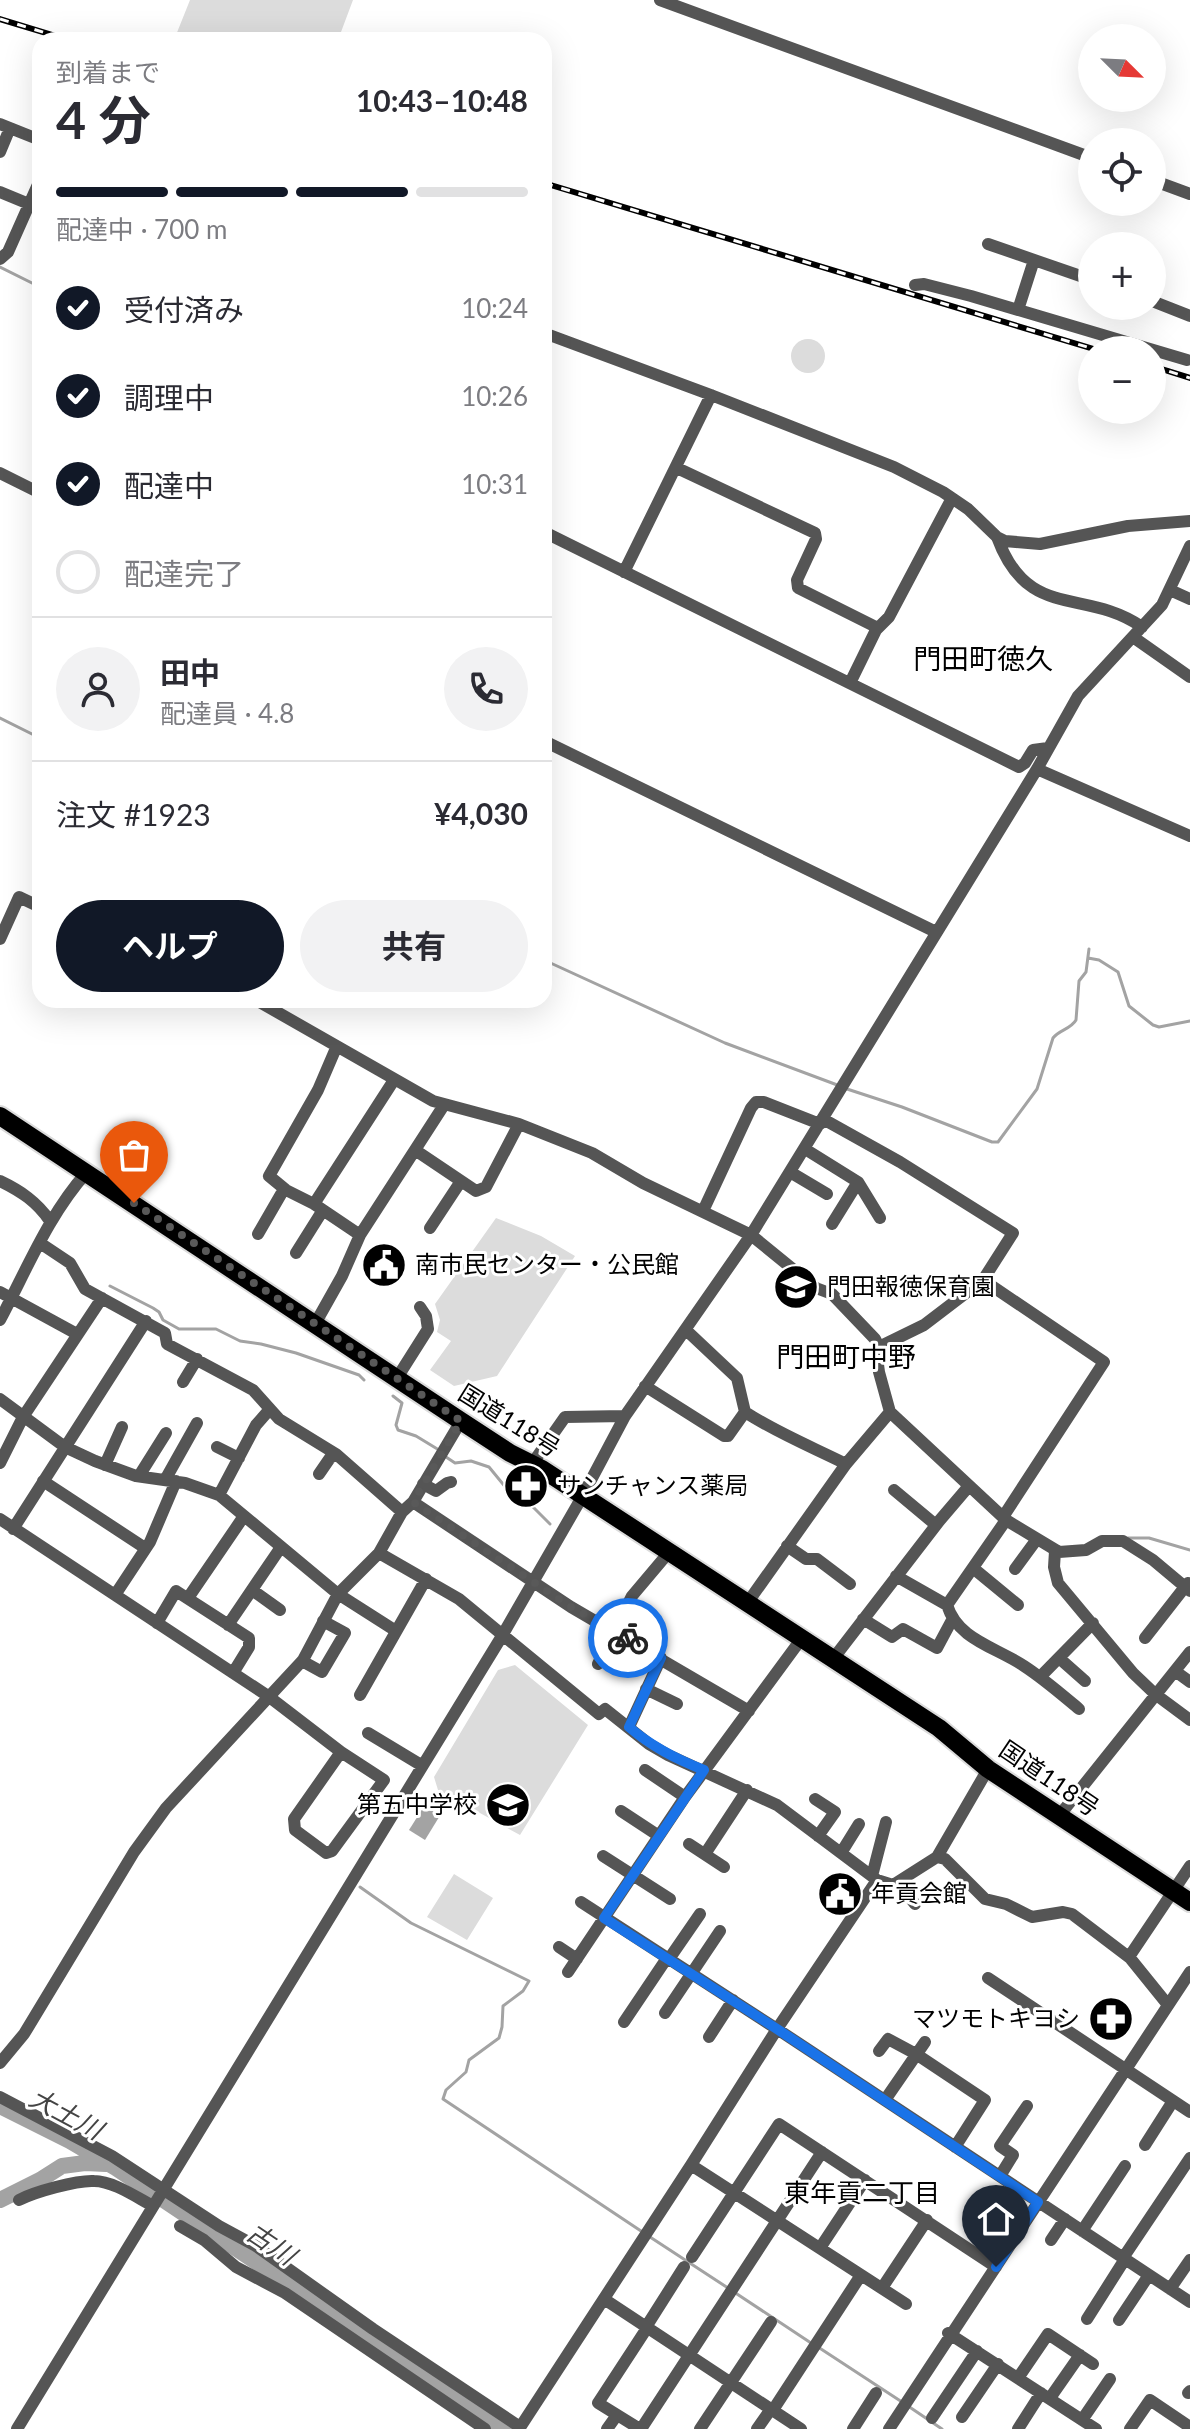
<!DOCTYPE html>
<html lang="ja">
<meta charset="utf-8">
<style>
:root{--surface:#fff;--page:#f2f2f3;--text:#2b2b33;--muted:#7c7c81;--line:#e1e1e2;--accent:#111827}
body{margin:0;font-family:Lato,"Noto Sans JP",sans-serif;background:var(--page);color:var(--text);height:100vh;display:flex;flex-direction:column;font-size:30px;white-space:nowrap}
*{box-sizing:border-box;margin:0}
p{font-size:26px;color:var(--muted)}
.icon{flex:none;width:44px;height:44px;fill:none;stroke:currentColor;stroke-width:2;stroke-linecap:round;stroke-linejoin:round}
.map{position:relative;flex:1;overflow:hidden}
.side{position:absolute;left:32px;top:32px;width:520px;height:976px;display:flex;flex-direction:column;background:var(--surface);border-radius:24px;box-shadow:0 8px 32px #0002}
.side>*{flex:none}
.needle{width:52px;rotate:114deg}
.fabs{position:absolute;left:1078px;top:24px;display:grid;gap:16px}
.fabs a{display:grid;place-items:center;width:88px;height:88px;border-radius:50%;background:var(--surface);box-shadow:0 8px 32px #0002;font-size:40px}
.pin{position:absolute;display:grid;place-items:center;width:68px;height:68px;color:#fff;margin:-82px -34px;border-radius:50% 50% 50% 0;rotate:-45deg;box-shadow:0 0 8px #0007}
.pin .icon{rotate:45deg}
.courier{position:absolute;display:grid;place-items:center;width:80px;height:80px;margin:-40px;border:6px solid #1a73e8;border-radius:50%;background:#fff;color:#222;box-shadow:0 2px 10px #0007}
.head em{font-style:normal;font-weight:700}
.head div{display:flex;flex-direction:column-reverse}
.head{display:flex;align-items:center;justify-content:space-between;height:136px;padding:0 24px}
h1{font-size:52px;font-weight:700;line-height:60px}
.bar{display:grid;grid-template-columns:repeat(4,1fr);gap:12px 8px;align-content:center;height:96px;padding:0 24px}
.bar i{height:10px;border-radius:6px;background:var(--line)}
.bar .on{background:var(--accent)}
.bar p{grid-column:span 4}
.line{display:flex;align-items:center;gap:20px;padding:0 24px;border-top:2px solid var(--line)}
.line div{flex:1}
.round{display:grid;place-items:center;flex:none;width:84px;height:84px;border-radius:42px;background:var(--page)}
ol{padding:0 24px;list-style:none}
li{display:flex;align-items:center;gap:24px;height:88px}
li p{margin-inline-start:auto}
li .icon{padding:8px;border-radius:50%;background:var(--accent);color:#fff;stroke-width:4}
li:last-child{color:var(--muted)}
li i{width:44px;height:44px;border:4px solid var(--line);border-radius:50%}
.button{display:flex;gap:16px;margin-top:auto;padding:16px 24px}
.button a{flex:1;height:92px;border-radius:48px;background:var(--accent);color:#fff;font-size:32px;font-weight:700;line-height:92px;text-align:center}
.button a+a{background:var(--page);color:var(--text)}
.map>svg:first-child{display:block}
</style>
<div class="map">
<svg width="1190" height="2429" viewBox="0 0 1190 2429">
<rect width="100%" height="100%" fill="#fff"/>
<!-- green -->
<path fill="#dcdcdc" d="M190,0H353L338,40H174Z
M791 356a17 17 0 1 1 34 0a17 17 0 1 1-34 0Z
M496,1218L541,1236L575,1256L497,1376L454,1386L430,1370L451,1341L437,1332L440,1320L435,1304Z
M515,1665L588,1725L520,1835L438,1790L434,1777L498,1670Z
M454,1874L493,1898L467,1940L427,1917Z"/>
<!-- water -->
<path fill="#a3a3a3" d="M428,1800L444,1809L425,1840L409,1830Z"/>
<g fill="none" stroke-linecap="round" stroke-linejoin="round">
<!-- stream -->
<path stroke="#a3a3a3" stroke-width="3" d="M0,267L40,287
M0,718L40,738
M1088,958L1099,960L1118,972L1129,1006L1153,1025L1159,1027L1190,1021
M544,960L725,1043L840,1086
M847,1089L902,1107L992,1142H998L1037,1089L1053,1038C1059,1030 1071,1029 1076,1020L1079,981L1086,972L1089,949
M110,1286L153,1308L159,1312L163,1320L179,1329H216L240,1341L261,1344L296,1353L359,1375L364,1380
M393,1396L402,1403L396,1425L398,1430L416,1436L439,1450
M446,1457L455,1463L471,1461L489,1467L507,1489L532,1506L550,1524
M1128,1538H1149L1190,1550
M360,1887L411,1923L529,1981L523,1991L503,2006L502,2027L499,2038L469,2060L466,2072L446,2090L443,2099L644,2233
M650,2237L728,2288
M734,2292L811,2343
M818,2347L902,2402
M908,2406L942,2429"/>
<!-- river -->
<path stroke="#a3a3a3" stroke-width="16" d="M0,2106L70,2141L116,2168L505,2429
M0,2200L40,2180L62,2166L85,2163L106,2164"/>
<!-- highway casing -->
<g stroke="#dbdbdb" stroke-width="22">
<path id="highway" d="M0,1116L461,1421L510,1453L542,1469L939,1728L988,1769L1190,1902"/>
</g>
<!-- minor -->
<path stroke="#555" stroke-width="12" d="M660,0L1092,158
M0,124L40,140
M0,152L10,128
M1152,180L1190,194
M0,192L29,204
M988,244L1092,280
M0,259L8,252L40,180
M915,285L924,284L971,296L1187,360
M1152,301L1190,316
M1018,310L1034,260
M544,333L711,395L894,467L943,492L968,509L997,537L1005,541L1040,544L1128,526L1190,521
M677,468L815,533L816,539L797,580L798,588L878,628
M0,473L40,493
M544,532L1019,767L1025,763L1033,750L1048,748
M997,537C1028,622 1084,587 1142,627
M624,572L711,395
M1170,590L1190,599
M1133,637L1190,677
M850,683L876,630L889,617L952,498
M544,741L936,932
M1037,769L1190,836
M0,939L19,897L40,907
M256,1000L433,1101L519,1124L592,1153L643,1183L751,1235L816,1288L832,1294L875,1339L879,1347
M336,1048L318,1090L269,1176L286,1190L314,1204L360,1235
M823,1119L900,1162L1013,1233L983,1280L1104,1362L1003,1517
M805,1149L858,1182L880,1218
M415,1150L476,1191L486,1187L519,1124
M790,1172L827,1194
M0,1181C21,1191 37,1202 50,1221
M314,1204L394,1080
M703,1211L751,1108L756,1102H764L820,1124
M832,1224L858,1182
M430,1228L461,1181
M258,1234L284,1189
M40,1243L70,1263L85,1289L165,1333L167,1344L253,1390L279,1419L336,1454L402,1512
M296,1253L323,1210
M983,1280L924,1325L879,1347L877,1357L879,1372L890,1412L1006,1520L1059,1552L1086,1550L1102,1541H1123L1153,1560L1190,1591
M0,1292L77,1334
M0,1320C27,1269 49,1214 87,1172
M315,1324L342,1276L360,1235L444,1105
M686,1330L737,1378L745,1412C777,1433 812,1447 846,1464
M397,1378L428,1329L426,1316L420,1307
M183,1382L197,1359
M645,1386L724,1436H728L745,1412
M0,1399L65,1447L95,1461L136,1476L185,1483L219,1495L338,1594L396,1631
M217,1447L239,1458
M0,1463L23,1417L102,1298
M532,1464L565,1417L625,1416
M105,1465L122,1427
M319,1474L330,1458L336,1454
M139,1476L166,1433
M165,1480L197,1423
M43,1481L145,1548
M423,1484L436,1491L447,1483L451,1482
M894,1490L936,1525
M219,1495L256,1425L270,1409
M413,1502L571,1607L749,1711
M0,1519L268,1696L341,1752L384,1780L332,1851L326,1853L295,1830L294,1819L341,1752
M1006,1520L947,1605C958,1640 996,1647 1024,1666C1044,1679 1061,1694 1079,1709
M13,1529L146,1321
M787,1546L806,1559H817L850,1584
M1055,1551L1054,1567L1058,1583L1133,1673L1155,1694L1190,1720
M379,1553L459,1599L599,1714L605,1709L649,1744L668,1755L777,1805L877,1880L893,1885L937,1857L945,1859L985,1899L1006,1904L1032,1917L1063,1912L1072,1914L1130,1958L1168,2005
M973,1568L1018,1605
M1015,1569L1037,1539
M896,1576L947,1605
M252,1590L280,1610
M115,1595L150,1542L176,1481
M188,1598L244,1516
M748,1602L846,1464L890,1412
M863,1619L892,1637L903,1629L937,1648L952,1620
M157,1623L176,1591L249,1638V1647L233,1673
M228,1625L281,1547
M1145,1638L1188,1583
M1059,1658L1085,1681
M833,1659L940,1520L969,1486
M302,1661L322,1672L345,1633L323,1621
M598,1664L632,1596L670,1551
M1175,1671L1190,1682
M1040,1677L1093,1623
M646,1689L677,1704
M360,1695L426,1579
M629,1727L661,1658
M368,1733L421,1765
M645,1770L685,1797
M815,1799L835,1812L818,1836
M621,1811L659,1836
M1059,1816L1190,1652
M689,1844L724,1867
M841,1853L859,1824
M705,1854L747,1790
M603,1856L670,1899
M937,1857L988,1769
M872,1876L886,1822
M898,1883L915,1904
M581,1902L777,2029L1190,2302
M559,1947L577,1959
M1129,1957L1190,1866
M669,1959L700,1914
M568,1972L685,1797L802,1638
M988,1978L1190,2112
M665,2013L720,1931
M624,2022L667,1958
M709,2037L733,2000
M879,2051L888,2039L916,2054L985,2100L955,2147
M0,2063L24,2034L134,1852L166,1808L303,1660L338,1594L379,1553L402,1512L413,1502L461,1421
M0,2097L112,2156L219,2226L256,2246L373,2329L520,2427
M885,2100L925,2042
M1145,2145L1173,2101
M691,2165L906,2304
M1000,2176L1013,2155L1000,2146L1027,2106
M19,2200C34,2192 77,2180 94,2181C113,2181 136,2197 153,2206
M180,2226L204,2240L236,2267L285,2293L485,2429
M1082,2231L1125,2166
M1051,2240L1065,2219
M820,2248L865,2180
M692,2257L779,2124L996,2267
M1123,2258L1190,2158
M882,2288L927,2220
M1170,2289L1190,2260
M604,2299L801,2429
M1087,2319L1125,2259
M1119,2320L1149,2275
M646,2327L684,2267
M948,2333L1096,2429
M1018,2378L1048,2334L1093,2364
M1188,2393L1190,2391
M1050,2398L1080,2355
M773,2410L861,2275
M962,2417L998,2364
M932,2418L977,2351
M1082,2420L1110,2379
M17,2429L502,1636L582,1497L625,1416L751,1235L1037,769L1078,696L1162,605L1190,546
M519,2429L691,2165L777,2029L877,1880
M607,2429L617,2415
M640,2429L598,2403L647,2328
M641,2429L822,2152
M700,2429L771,2322
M757,2429L771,2409
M853,2429L876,2393
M889,2429L1190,1972
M1018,2429L1041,2393
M1130,2429L1150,2400L1190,2427"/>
<!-- highway -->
<use href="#highway" stroke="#000" stroke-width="18"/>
<!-- rail casing -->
<g stroke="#000" stroke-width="6">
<path id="rail" d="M0,19L69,40
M544,183L1097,350
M1152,366L1190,378"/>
</g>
<!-- rail -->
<use href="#rail" stroke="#fff" stroke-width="3" stroke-dasharray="9" stroke-linecap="butt"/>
</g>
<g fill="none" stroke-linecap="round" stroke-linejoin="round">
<!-- done -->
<path stroke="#595959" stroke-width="8" stroke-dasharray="0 14.4" d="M134,1203L461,1421L413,1502L571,1607L628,1638"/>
<!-- route -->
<path stroke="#1a73e8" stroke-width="10" d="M628,1638L661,1658L629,1727C652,1747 676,1759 704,1770L604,1918L777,2029L1038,2202L996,2267"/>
</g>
<!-- icons -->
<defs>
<g id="civic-disc" transform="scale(2.3)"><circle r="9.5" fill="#000" stroke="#fff"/><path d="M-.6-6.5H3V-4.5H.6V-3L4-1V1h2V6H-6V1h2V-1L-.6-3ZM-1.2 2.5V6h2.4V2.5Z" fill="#fff"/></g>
<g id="school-disc" transform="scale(2.3)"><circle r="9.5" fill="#000" stroke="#fff"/><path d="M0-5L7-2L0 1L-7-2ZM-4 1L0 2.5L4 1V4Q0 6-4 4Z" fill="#fff"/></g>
<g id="pharmacy-disc" transform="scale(2.3)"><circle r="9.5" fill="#000" stroke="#fff"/><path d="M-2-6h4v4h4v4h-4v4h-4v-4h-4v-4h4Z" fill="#fff"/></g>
</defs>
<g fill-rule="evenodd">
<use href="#civic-disc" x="384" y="1265"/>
<use href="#school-disc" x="796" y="1287"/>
<use href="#pharmacy-disc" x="526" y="1486"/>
<use href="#school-disc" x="508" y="1805"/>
<use href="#civic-disc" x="840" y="1894"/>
<use href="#pharmacy-disc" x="1111" y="2019"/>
</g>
<g text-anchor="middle" stroke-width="6" stroke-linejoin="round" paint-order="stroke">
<!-- poi labels -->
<g font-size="24" fill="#000" stroke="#fff" text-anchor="start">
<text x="415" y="1273">南市民センター・公民館</text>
<text x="827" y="1295">門田報徳保育園</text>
<text x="557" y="1494">サンチャンス薬局</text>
<text x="477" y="1813" text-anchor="end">第五中学校</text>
<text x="871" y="1902">年貢会館</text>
<text x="1080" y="2027" text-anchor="end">マツモトキヨシ</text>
</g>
<!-- street labels -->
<g font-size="24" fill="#000" stroke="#fff">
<text transform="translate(509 1421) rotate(32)" y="8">国道118号</text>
<text transform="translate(1049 1779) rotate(34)" y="8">国道118号</text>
</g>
<!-- water labels -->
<g font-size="26" font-style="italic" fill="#444" stroke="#fff">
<text transform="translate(66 2114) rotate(28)" y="9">大土川</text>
<text transform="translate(271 2244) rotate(34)" y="9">古川</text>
</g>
<!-- neighbourhood labels -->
<g font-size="26" fill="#000" stroke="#fff">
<text x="862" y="2202">東年貢二丁目</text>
</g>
<!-- quarter labels -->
<g font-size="28" fill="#000" stroke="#fff">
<text x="983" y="669">門田町徳久</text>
<text x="846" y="1367">門田町中野</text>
</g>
</g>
</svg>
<div class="fabs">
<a><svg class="needle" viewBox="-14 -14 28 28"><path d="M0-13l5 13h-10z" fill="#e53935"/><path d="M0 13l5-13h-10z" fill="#7c7c81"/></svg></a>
<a><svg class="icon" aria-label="locate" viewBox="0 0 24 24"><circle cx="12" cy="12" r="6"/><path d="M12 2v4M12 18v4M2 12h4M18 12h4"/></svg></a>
<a>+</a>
<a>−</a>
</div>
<div class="pin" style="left:134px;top:1203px;background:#ea580c"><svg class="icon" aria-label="bag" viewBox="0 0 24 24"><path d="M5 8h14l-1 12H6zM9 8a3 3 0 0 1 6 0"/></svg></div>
<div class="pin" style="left:996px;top:2267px;background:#1f2937"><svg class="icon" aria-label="home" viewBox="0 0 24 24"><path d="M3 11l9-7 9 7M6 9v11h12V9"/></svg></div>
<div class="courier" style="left:628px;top:1638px"><svg class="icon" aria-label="bike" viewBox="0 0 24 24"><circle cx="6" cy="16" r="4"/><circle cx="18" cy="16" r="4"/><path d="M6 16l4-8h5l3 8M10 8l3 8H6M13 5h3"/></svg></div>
<section class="side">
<div class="head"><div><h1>4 分</h1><p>到着まで</p></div><em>10:43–10:48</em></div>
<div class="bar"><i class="on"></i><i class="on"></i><i class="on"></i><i></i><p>配達中 · 700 m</p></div>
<ol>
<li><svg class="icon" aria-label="check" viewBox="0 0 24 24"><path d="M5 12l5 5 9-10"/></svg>受付済み<p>10:24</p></li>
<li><svg class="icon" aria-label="check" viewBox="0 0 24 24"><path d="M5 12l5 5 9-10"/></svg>調理中<p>10:26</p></li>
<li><svg class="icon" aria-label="check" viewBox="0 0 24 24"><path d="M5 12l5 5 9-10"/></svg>配達中<p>10:31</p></li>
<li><i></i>配達完了</li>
</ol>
<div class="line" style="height:144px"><a class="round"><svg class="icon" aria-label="person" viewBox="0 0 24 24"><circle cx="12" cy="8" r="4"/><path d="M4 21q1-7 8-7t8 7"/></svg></a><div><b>田中</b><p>配達員 · 4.8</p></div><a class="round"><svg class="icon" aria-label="phone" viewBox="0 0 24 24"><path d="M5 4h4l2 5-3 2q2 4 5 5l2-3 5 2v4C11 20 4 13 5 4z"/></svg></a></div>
<div class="line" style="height:104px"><div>注文 #1923</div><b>¥4,030</b></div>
<div class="button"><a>ヘルプ</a><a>共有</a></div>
</section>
</div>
